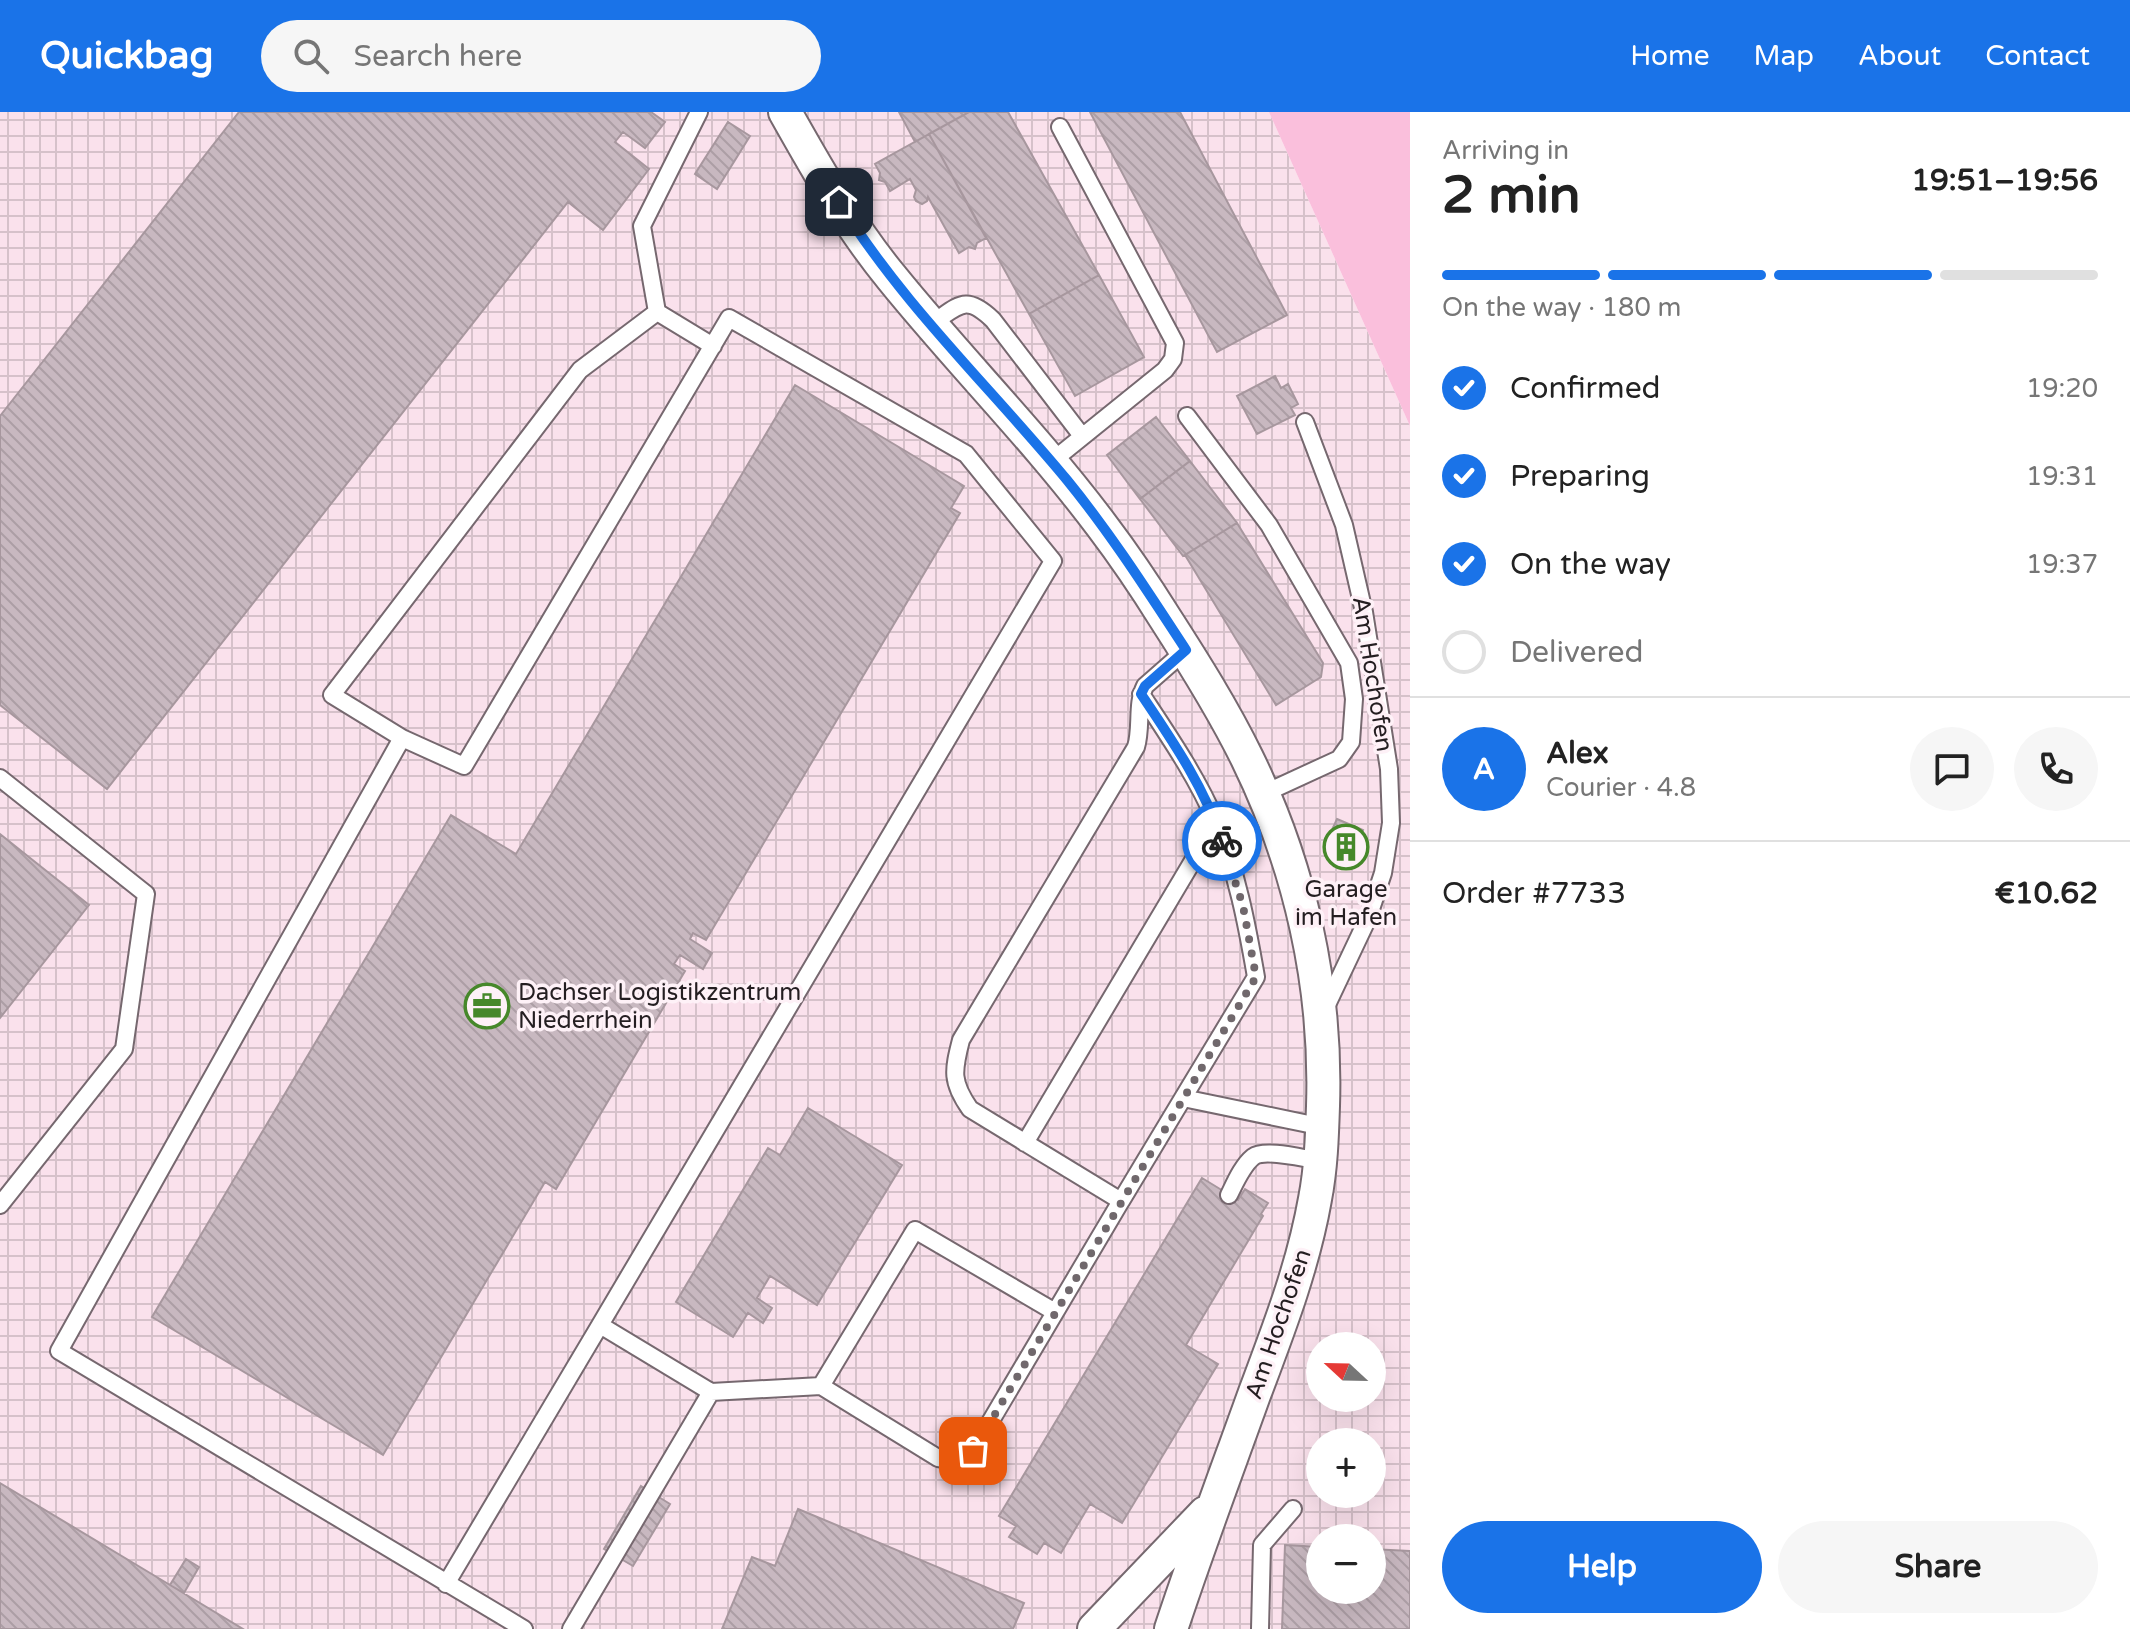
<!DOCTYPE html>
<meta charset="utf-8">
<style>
:root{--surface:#fff;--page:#f6f6f6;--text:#222;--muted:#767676;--line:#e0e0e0;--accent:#1a73e8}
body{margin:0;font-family:"Varela Round",sans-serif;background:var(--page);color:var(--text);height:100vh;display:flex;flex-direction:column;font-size:30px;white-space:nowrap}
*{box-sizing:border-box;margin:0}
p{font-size:26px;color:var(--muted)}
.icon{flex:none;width:44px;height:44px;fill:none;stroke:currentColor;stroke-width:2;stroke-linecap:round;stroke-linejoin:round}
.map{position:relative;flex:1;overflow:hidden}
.side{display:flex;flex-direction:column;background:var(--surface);width:720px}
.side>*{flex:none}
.needle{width:52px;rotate:292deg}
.tools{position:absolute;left:1306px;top:1220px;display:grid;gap:16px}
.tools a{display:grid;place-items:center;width:80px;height:80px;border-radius:50%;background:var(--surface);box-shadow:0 8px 32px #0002;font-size:40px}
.pin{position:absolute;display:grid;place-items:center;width:68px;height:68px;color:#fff;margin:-34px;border-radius:16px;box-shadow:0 4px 12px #0006}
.courier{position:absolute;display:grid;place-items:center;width:80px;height:80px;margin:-40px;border:6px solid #1a73e8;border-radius:50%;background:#fff;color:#222;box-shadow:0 2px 10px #0007}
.headline em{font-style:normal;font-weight:800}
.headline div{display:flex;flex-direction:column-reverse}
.headline{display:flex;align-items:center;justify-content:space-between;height:136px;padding:0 32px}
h1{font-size:52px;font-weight:800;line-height:60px}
.bar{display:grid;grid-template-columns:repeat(4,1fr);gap:12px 8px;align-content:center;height:96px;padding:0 32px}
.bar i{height:10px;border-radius:6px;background:var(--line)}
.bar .current{background:var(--accent)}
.bar p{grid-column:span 4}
.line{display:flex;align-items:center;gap:20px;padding:0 32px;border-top:2px solid var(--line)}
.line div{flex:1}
.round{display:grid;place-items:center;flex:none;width:84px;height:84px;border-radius:42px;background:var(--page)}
ol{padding:0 32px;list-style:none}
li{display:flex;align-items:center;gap:24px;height:88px}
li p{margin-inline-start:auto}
li .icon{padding:8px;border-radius:50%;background:var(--accent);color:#fff;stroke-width:4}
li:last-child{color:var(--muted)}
li i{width:44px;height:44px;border:4px solid var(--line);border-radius:50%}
.primary-button{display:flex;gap:16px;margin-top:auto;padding:16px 32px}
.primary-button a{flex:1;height:92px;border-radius:48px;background:var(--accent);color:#fff;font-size:32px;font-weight:800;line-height:92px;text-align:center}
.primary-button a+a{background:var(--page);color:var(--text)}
header{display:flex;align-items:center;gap:48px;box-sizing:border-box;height:112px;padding:0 40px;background:var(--accent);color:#fff}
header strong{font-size:38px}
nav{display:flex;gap:44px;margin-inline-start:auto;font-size:28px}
.search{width:560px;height:72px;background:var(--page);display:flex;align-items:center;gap:20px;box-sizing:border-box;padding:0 28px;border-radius:44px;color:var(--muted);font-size:30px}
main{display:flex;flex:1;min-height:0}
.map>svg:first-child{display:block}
</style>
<header>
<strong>Quickbag</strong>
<div class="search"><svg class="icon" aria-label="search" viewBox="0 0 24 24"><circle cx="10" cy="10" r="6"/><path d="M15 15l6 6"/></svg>Search here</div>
<nav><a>Home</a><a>Map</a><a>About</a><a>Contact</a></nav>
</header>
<main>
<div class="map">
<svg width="1410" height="1517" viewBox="0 0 1410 1517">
<defs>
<pattern id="industrial-grid" width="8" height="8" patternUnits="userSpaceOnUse" patternTransform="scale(2)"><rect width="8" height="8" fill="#fae1ec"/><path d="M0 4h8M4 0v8" fill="none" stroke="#d6c1ca"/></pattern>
<pattern id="building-back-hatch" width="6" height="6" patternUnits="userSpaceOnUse" patternTransform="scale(2)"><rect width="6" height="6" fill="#c8b8c0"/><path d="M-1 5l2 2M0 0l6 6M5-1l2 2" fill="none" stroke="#ac9ea5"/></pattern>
</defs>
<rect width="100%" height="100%" fill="#fef1f7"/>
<!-- industrial -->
<path fill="url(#industrial-grid)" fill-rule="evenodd" d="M0,0H1269L1410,314V1517H0ZM1320,1234H1372V1286H1320ZM1320,1330H1372V1382H1320ZM1320,1426H1372V1478H1320Z"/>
<!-- water -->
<path fill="#fabfdc" d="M1269,0H1410V314Z"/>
<!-- building -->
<path fill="url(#building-back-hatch)" stroke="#a7979e" stroke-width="2" d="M239,0H651L665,10L645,36L623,20L615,30L649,57L603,118L568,90L107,677L0,593V304Z
M899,0H969L915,30Z
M969,0H1008L1099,163L1029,202L929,22Z
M1090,0H1180L1287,203L1217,240Z
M728,10L750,24L717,77L695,62Z
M929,22L986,126L977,131L975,137L969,135L959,141L928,85L927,89L922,92L916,89L914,85L916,78L910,67L890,79L885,70L879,68L880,61L875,52Z
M1099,163L1144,245L1075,284L1029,202Z
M1275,264L1281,276L1288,272L1298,292L1291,296L1295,303L1257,322L1237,284Z
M795,273L964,374L951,396L960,401L706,828L693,821L690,827L712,841L703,857L680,843L674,852L685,859L556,1077L545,1070L383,1343L152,1205L451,703L516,742Z
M1156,305L1190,349L1140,387L1107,343Z
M1190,349L1237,411L1183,444L1140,387Z
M1237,411L1323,551L1321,565L1276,593L1185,443Z
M1337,707L1363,718L1349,752L1341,748L1330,722Z
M0,722L89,793L0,906Z
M808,996L902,1053L817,1193L770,1164L757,1186L772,1196L763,1211L748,1201L733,1225L676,1190L768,1036L780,1043Z
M1202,1066L1238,1088L1245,1077L1268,1091L1261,1102L1263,1104L1186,1233L1218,1252L1122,1411L1090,1392L1061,1441L1044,1431L1037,1442L1009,1425L1016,1414L999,1404Z
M0,1371L170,1473L243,1517H0Z
M641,1374L670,1392L633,1454L604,1437Z
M798,1397L1024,1491L1013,1517H722L752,1445L775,1454Z
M1285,1433L1320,1435V1478H1372V1437L1410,1439V1517H1282Z
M186,1447L199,1455L184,1481L170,1473Z"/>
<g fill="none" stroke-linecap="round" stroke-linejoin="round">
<!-- lane casing -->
<g stroke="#76686f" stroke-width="20">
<path id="lane" d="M699,0L642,114L657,200L713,234
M931,212C959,194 965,181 993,208L1082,324
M1187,304L1269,413L1349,551L1354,587L1351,630L1339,647L1263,682
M1305,310L1344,413L1364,500L1389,657L1391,711L1383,761L1368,806L1324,899
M1051,350L1165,258L1173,247L1175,231L1060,15
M1186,538L1145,574C1136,592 1142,616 1136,635L961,928C953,959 951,970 970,997L1121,1089L1183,986L1323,1015
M1141,582C1168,623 1197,665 1216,710C1237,760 1247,813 1256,865L1183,986
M402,626L332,583L580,258L657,200
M0,666L146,782L124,937L0,1093
M1025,1031L1216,710
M1229,1083C1235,1071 1242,1054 1253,1045C1265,1036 1305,1047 1321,1049
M821,1274L915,1118L1055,1200
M446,1472L600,1213
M524,1517L59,1239L402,626L464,654L729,206L966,342L1053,449L600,1213L711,1280L821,1274L938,1346L957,1349L973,1339L1121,1089
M571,1517L711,1280
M1260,1517L1262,1433L1293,1397"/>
</g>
<!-- street casing -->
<g stroke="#76686f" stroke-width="36">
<path id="street" d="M785,0C817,57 850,115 892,166C960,250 1037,327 1102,414C1124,443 1145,474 1165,506C1194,551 1223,597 1247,646C1300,754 1327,874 1323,994C1322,1025 1321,1056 1315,1087C1303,1155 1278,1219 1254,1283C1226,1361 1197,1438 1171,1517
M1094,1517L1205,1401"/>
</g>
<!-- lane -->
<use href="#lane" stroke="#fff" stroke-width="16"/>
<!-- street -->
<use href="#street" stroke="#fff" stroke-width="32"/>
</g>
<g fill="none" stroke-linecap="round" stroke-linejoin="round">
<!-- done -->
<path stroke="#70686c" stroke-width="8" stroke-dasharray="0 14.4" d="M973,1339L1256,865L1243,794L1222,729"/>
<!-- route -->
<path stroke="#1a73e8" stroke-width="10" d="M839,90C902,192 991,276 1067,368C1111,422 1148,480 1186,538L1145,574L1141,582C1172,628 1205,676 1222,729"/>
</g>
<!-- icons -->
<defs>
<g id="building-ring" transform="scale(2.3)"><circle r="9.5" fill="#fef1f7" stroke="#46882a" stroke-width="1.5"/><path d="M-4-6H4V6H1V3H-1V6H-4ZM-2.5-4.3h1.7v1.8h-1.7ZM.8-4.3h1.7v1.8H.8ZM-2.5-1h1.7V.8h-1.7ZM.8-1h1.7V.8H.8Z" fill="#46882a"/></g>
<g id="office-ring" transform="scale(2.3)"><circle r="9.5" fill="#fef1f7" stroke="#46882a" stroke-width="1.5"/><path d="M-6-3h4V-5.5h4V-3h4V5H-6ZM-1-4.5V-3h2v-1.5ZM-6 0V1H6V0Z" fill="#46882a"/></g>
</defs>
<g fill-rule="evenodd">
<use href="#building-ring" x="1346" y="735"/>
<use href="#office-ring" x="487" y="894"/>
</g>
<g text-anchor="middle" stroke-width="7" stroke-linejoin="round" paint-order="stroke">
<!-- street labels -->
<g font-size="24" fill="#241e21" stroke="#fef1f7">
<text transform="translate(1373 562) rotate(81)" y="8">Am Hochofen</text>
<text transform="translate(1278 1212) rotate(-71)" y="8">Am Hochofen</text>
</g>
<!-- poi labels -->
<g font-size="24" fill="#241e21" stroke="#fef1f7">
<text x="1346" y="785">Garage<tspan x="1346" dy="28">im Hafen</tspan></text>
<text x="518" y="888" text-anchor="start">Dachser Logistikzentrum<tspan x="518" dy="28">Niederrhein</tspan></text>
</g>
</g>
</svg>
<div class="tools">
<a><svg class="needle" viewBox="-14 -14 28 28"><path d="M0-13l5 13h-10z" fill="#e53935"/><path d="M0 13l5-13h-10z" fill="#767676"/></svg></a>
<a>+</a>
<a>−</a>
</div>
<div class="pin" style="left:973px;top:1339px;background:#ea580c"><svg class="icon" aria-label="bag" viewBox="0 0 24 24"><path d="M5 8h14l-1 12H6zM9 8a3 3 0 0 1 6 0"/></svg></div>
<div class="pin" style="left:839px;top:90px;background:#1f2937"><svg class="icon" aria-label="home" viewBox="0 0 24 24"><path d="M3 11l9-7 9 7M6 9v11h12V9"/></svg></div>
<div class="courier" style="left:1222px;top:729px"><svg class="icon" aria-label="bike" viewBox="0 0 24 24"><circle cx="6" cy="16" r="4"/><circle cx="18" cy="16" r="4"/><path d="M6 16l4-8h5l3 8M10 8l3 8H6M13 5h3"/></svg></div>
</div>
<section class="side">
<div class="headline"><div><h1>2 min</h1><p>Arriving in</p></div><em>19:51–19:56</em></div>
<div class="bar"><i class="current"></i><i class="current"></i><i class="current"></i><i></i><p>On the way · 180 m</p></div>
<ol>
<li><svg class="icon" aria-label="check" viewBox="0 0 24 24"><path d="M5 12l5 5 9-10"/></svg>Confirmed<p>19:20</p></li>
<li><svg class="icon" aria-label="check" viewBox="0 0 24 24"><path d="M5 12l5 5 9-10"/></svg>Preparing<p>19:31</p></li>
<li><svg class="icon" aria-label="check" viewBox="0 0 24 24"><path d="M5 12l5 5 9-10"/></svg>On the way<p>19:37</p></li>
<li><i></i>Delivered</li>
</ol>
<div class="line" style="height:144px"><b class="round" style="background:var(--accent);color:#fff">A</b><div><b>Alex</b><p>Courier · 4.8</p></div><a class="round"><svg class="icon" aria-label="chat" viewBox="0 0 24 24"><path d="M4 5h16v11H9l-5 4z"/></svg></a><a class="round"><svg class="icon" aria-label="phone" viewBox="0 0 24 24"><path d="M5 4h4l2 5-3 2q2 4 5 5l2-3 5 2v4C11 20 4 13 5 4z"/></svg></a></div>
<div class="line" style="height:104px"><div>Order #7733</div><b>€10.62</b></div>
<div class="primary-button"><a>Help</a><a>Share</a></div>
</section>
</main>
